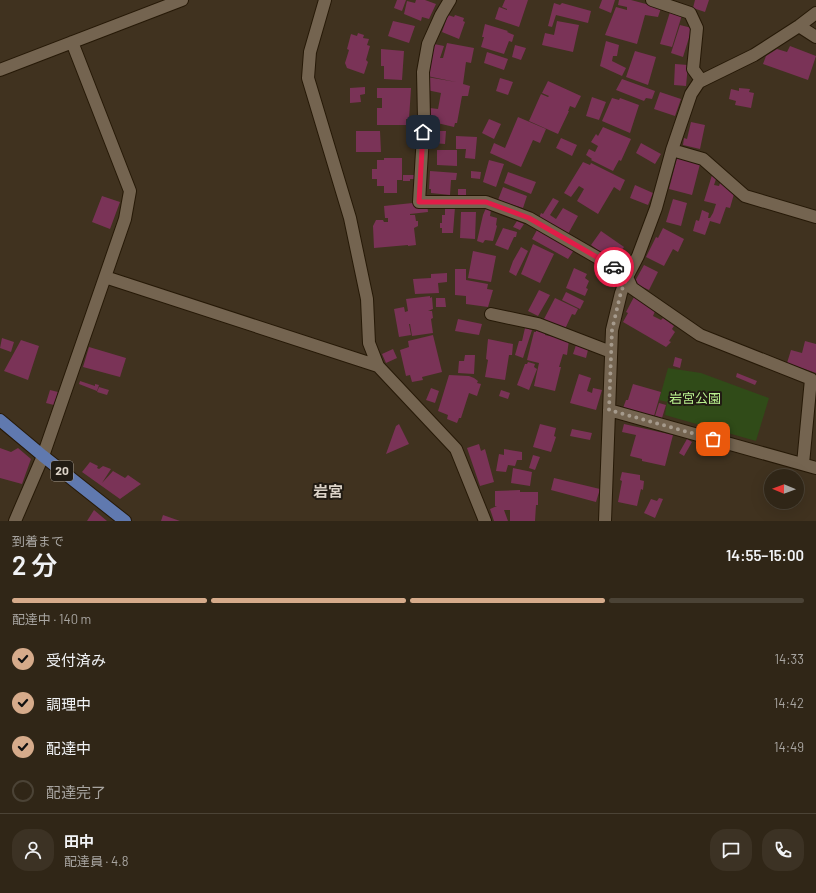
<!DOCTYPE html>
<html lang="ja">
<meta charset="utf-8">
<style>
:root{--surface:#302617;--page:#3c3224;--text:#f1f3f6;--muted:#a8a5a1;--line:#4b4336;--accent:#d6ab8b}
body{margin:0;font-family:Barlow,"Noto Sans JP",sans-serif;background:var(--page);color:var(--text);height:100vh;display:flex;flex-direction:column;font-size:15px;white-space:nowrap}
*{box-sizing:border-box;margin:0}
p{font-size:13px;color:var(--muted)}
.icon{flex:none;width:22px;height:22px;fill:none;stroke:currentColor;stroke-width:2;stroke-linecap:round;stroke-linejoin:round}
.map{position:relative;height:521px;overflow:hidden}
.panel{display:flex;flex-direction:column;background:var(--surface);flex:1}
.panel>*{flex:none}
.needle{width:26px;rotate:271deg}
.tools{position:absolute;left:764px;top:469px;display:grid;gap:8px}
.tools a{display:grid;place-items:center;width:40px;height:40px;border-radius:50%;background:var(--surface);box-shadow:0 4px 16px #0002,0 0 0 1px var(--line);font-size:20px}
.pin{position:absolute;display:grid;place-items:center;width:34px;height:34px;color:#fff;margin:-17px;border-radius:8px;box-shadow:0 2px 6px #0006}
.courier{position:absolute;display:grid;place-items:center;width:40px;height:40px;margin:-20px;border:3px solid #e11d48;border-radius:50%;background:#fff;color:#222;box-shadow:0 1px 5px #0007}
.headline em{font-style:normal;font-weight:600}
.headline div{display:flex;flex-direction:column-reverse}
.headline{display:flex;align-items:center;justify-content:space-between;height:68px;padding:0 12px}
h1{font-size:26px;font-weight:600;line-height:30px}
.bar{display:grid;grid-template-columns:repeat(4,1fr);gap:6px 4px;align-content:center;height:48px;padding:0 12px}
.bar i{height:5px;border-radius:3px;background:var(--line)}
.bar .selected{background:var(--accent)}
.bar p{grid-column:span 4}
.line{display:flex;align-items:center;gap:10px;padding:0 12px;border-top:1px solid var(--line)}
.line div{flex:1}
.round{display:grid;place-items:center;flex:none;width:42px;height:42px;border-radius:16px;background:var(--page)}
ol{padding:0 12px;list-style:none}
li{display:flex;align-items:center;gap:12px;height:44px}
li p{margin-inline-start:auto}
li .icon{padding:4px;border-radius:50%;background:var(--accent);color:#111;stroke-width:4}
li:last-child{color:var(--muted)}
li i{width:22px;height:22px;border:2px solid var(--line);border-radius:50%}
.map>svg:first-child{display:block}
</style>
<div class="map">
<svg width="816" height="521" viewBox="0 0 816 521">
<rect width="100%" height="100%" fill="#40321f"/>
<!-- green -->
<path fill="#304b18" d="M668,368L701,373L769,398L756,441L665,415L667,402L659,400Z"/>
<!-- building -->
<path fill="#7a3357" d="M397,0H406L402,11L394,8Z
M416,0H425L436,4L429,19L422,17L421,21L404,14L407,1L415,3Z
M505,0H528L519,27L495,19L499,7L507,10V9L502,7Z
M602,0H615L611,13L599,8Z
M619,0H631L661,8L658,17L645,15L637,44L605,35L616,7L627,10V7L618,5Z
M695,0H709L705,12L693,8Z
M554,3L560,5L562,3L591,11L588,23L556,15L552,27L548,26Z
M670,12L682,15L672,47L660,44Z
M448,15L454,17L455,15L464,18L463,21L465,22L459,39L442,32Z
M393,21L415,26L409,43L388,36Z
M557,21L579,25L573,52L542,45L545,33L554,35Z
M485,24L508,31L507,32L514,35L512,42L509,41L504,54L481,47L484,37H482Z
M680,25L692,28L683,57L671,53Z
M358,33L364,35L363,38L369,39L367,45L370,46L366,60L368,62L364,74L347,68L345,63L349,50L347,49L351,34L357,36Z
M606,41L619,45L617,56H613L612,61L626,68L622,76L600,66Z
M447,43L474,48L471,63L466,62L463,84L470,86L468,96H462L457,123H455L454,127L433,122L434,120L429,119L430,108L438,109L441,93L427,90V77L456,82L427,76L434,44L444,46L440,58H443Z
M515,45L526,48L521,60L512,57Z
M790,46L816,56L808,80L763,64L766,56L777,49L787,52Z
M381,49L404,51L402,80L384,79V66H381Z
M635,51L656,57L648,85L626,77Z
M487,52L508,59L504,70L484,63Z
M675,64L688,65L686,86L674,85Z
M500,78L513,82L508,95L496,91Z
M622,79L655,91L652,99L646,98L644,101L616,90Z
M548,81L581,96L575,108L570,106L568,111H569L558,134L529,121L541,94L548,97L549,96L542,93Z
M365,87V94L360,95L361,102L350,103V88Z
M377,88H411L409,119H406V125H377V108H382V98H377Z
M739,88L750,89L749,92L754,93L751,108L735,105L736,101L729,99L731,89L739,91Z
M660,92L681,99L675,116L654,109Z
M592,97L606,102L599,120L586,116Z
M612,98L619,100L620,98L639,105L630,133L602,121Z
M518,117L546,129L540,143L533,140L521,167L490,153L494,143L505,148Z
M489,119L501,124L494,139L482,133Z
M691,122L705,125L700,149L683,145L684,138L687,139Z
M603,127L631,139L621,161L619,160L613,171L591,160L592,159L586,155L589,149L595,152L598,146L591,142L596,134L598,136Z
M356,131H380L381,152H356Z
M434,131H446L445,144L433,143Z
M456,136L477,137L475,159L465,158L466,149H456Z
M561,138L577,145L572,156L556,148Z
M641,143L661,154L655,164L636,153Z
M437,150H457V166L437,165Z
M384,158H402V180H397V193H384V186H377V179H372V169H377V160H384Z
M677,158L700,164L692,195L669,189Z
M489,160L504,164L496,187L483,182Z
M583,162L590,165L591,163L625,180L620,191L614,187L598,214L577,201L584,189L579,186L571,197L564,193Z
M430,171L457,173L456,180H451L450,195L431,193V189H429Z
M471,171L481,172L480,179L471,178Z
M508,172L536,182L531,194L504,183Z
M403,175H416V179H410V181H403Z
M712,175L717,176L714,185L719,186L720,183L727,185L734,194L730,208L726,207L720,224L710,221L705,235L693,231L696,220L699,221L702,210L709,213L708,218H710L713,213L716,204L704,201Z
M635,185L653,193L648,205L630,198Z
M503,187L527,196L523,208L498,200Z
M458,189H466V198H458Z
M102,196L120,202L110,229L92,222Z
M553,198L559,201L550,215L556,219L563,208L578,216L568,234L539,218L541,213L543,214Z
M673,199L687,203L681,226L666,222Z
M422,202L427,204L428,212L410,214V215H415L416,221H418V226L414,228L416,245L408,246V245L374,248L373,226L376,220H383L384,222H388V218H385L384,206Z
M445,207H455L453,233H442V228H440V223H442V215H445Z
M486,208L491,210L490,216L497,218L496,225L497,226L493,241L485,240L483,243L477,241L483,215Z
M461,212H476L475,239L460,238Z
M517,221L524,224L520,230L513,227Z
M503,228L517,232L516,237H514L508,250L495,245Z
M663,228L684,239L678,252L673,249L664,266L646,257L656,237L658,238Z
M537,230L574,250L568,259L532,239Z
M601,231L624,247L614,262L591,245Z
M533,244L554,254L540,283L521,274Z
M521,247L528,251L516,276L509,272L513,261Z
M473,251L496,256L491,282L468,278Z
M644,265L658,272L649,290L634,283Z
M574,268L587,274L585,278L589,281L586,288L588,289L585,296L566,288Z
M455,269H466V280L488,284L487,289L493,290L488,307L466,304V296L455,295Z
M447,273V282L438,283L439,293L415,294L413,279L431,278V274Z
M539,290L550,295L538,316L528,311Z
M566,292L584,301L580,309L562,300Z
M430,296V298L432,297L433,309L428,311H432L433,318L431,319L433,333L412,336L410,324H409L411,335L399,337L394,309L404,307L405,312L408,311L406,299Z
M634,297L646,302L656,309L653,316L661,320L663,318L674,326L672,329L675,332L669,341L671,342L666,347L623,322L628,313L626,312Z
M436,298H445L446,307H436Z
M555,298L578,309L575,315L572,314L565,329L544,319Z
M458,319L482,324L479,335L455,331Z
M525,328L532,330L523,358L515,355L519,341H522Z
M536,329L546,331L545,335L569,340L567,355L563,354L559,367H561L555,391L534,386L539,363L527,360L534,332H536Z
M433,335L442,372L422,377L423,380L412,382L410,375L406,376L400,350L409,347L408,341Z
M2,338L14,342L11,352L0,348Z
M488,339L513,344L512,355H509L505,380L485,377L488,360L486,359Z
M21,340L39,346L28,380L4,371Z
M805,341L816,344V373L787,363L791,350L802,353Z
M576,345L588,350L586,358L573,354Z
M89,347L126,358L120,377L83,367Z
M393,349L397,358L386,363L382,354Z
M465,355H475L474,374L458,373L459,361H464Z
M675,357L682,359L680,368L673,366Z
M528,362L535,364L534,367L537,369L529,390L517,385L525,364H527Z
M737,373L757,381L755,385L736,377Z
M579,374L591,378L587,391L592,393L593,388L602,390L596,410L570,403Z
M449,375L469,376L474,378L478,381L477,383L481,384L477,396L469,393L461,418H459L457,423L447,419L448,415L438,411Z
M80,381L95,386V384L99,385L97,391L79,384Z
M633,384L661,392L654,416L623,408L626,400H628Z
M99,387L109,390L107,395L97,392Z
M431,388L439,391L435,403L426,400Z
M50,390L58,392L54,405L46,403Z
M501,390L510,393L508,399L499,396Z
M659,403L666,405L662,418L655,416Z
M399,424L409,444L386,454L396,426Z
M540,424L556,428L554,436L556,437L551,452L533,447Z
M624,424L673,435L665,466L642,461V459L630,456L636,435L622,432Z
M572,429L592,433L590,440L570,436Z
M687,439L692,442L684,456L679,453Z
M479,444L481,451L485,449L494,482L480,486L467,448Z
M0,448L11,452L18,448L31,459L22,484L0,478Z
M504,449L522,452V460H517L515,466L508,465L506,472L496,471L499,454L504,455Z
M533,455L540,457L535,470L529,468Z
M90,462L98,466L97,468L99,469L103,466L111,469L102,483L113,471L125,478L128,475L141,484L120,499L82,472Z
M513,468L532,472L530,486L511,483Z
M622,472L640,475V480L644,481L643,490L641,489L637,506L618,502L622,481L620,480Z
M554,478L600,489L596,502L551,490Z
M520,490V492H538V505H536L535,521H510V510H504L508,521H494L490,509L497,506H495V491Z
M659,498L663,499L655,518L644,513L651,499L657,501Z
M94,510L107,521H87Z
M163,515L180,521H161Z"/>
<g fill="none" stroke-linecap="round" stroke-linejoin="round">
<!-- minor casing -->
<g stroke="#261907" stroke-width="14">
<path id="minor" d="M325,0L310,52L308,78L350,218L367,299L369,343L378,366L456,449L485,521
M450,0L441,15L428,44L423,72L424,118L419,202H486L529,218L612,266L627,277L632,288L700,335L811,379L803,464
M652,0L690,13L697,28L693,69L701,80
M799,26L816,37
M0,70L182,0
M672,150L703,159L745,196L816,217
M105,277L378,366
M491,314L538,324L611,352
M609,410L816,468
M15,521L43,456L105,277L125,219L130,191L72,42
M605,521L612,330L621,293L627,277L638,256L656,208L672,150L691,94L699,82L754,55L799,26L816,13"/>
</g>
<!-- major casing -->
<g stroke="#261907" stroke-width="14">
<path id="major" d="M0,420L43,456L125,521"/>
</g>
<!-- minor -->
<use href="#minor" stroke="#746450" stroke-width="12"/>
<!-- major -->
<use href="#major" stroke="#6079af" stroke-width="12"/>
</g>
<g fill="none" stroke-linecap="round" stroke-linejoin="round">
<!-- done -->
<path stroke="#a59a8c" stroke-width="4" stroke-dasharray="0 7.2" d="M614,267L627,277L621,292L612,330L609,410L713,439"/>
<!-- route -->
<path stroke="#e11d48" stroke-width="5" d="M423,132L419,202H486L529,218L614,267"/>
</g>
<g text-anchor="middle" stroke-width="4" stroke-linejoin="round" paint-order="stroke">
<!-- shield labels -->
<rect fill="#211b13" stroke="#a39b91" stroke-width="1" x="51" y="461" width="22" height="20" rx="3"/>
<g font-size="12" font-weight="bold" fill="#dbd2c7">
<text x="62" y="475">20</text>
</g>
<!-- park labels -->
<g font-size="13" fill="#b9f08e" stroke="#211b13">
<text x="695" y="403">岩宮公園</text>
</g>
<!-- quarter labels -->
<g font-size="15" font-weight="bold" fill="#dbd2c7" stroke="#211b13">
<text x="328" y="497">岩宮</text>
</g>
</g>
</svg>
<div class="tools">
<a><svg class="needle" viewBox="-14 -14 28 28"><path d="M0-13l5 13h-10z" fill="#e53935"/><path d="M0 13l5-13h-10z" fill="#a8a5a1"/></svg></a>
</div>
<div class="pin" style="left:713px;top:439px;background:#ea580c"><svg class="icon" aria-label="bag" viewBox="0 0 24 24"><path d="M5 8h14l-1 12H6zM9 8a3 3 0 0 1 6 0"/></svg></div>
<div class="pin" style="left:423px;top:132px;background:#1f2937"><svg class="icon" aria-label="home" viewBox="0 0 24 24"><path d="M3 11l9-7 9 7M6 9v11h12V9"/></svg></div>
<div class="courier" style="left:614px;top:267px"><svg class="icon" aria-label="car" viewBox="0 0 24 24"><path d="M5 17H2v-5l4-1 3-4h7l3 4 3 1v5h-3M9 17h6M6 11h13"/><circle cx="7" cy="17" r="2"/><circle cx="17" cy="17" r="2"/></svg></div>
</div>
<section class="panel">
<div class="headline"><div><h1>2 分</h1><p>到着まで</p></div><em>14:55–15:00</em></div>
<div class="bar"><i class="selected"></i><i class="selected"></i><i class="selected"></i><i></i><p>配達中 · 140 m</p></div>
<ol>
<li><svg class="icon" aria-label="check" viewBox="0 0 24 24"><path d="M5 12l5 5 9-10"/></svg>受付済み<p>14:33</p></li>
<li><svg class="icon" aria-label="check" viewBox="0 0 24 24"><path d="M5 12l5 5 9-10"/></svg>調理中<p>14:42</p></li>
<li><svg class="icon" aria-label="check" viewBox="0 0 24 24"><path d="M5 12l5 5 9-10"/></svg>配達中<p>14:49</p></li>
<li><i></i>配達完了</li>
</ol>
<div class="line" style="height:72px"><a class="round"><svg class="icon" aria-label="person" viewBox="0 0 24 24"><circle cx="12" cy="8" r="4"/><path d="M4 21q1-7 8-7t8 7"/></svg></a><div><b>田中</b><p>配達員 · 4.8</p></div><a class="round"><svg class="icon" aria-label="chat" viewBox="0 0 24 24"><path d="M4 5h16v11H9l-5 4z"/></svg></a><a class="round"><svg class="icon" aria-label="phone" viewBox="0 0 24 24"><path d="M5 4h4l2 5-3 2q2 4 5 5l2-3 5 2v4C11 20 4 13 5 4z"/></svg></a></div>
</section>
